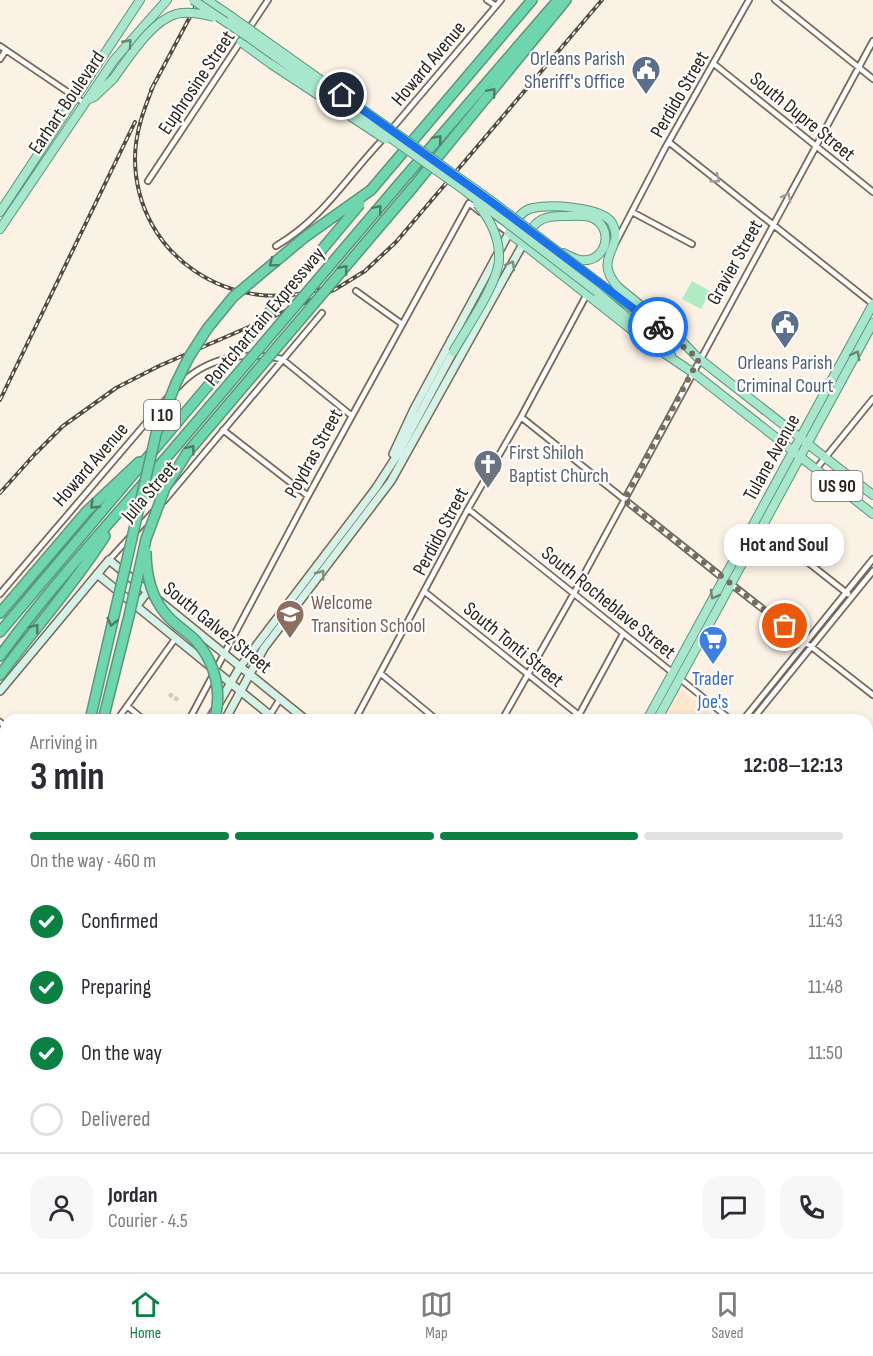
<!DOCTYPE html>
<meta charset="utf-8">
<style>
:root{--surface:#fff;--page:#f7f7f7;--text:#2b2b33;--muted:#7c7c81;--line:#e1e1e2;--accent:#0b8043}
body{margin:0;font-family:"Sofia Sans Condensed",sans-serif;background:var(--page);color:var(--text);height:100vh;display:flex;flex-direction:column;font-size:22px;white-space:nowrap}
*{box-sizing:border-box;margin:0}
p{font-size:20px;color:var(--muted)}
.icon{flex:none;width:33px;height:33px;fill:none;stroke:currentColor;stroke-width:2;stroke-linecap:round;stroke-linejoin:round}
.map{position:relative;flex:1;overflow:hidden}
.side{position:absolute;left:0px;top:714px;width:873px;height:558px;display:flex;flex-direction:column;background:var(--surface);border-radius:18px 18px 0 0;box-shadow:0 3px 9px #0003}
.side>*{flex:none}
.pin{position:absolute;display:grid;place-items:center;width:51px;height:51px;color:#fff;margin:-26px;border:3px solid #fff;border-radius:50%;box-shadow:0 2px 6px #0007}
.courier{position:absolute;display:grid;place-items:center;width:60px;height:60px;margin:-30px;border:4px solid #1a73e8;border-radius:50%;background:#fff;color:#222;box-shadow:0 2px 8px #0007}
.bubble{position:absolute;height:42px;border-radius:18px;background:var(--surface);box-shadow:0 3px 9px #0003;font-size:20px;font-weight:700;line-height:42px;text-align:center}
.head em{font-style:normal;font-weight:700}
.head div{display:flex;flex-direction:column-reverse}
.head{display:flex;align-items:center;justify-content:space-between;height:102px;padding:0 30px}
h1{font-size:39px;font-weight:700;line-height:45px}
.bar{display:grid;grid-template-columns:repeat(4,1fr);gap:9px 6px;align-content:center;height:72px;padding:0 30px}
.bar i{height:8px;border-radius:4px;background:var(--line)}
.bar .on{background:var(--accent)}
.bar p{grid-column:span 4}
.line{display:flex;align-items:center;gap:15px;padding:0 30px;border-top:2px solid var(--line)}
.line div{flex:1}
.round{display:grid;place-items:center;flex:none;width:63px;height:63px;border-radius:18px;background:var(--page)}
ol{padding:0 30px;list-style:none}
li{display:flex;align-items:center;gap:18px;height:66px}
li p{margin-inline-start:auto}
li .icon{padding:6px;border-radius:50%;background:var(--accent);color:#fff;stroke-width:4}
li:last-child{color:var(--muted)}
li i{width:33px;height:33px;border:3px solid var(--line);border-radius:50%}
.menu{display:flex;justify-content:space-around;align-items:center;height:84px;border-top:2px solid var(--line);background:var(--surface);font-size:16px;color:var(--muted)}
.menu a{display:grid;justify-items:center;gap:3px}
.menu .on{color:var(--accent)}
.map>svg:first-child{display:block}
</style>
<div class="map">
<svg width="873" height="1272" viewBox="0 0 873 1272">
<rect width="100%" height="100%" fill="#fcf1e5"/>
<!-- built -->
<path fill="#ffe6ce" d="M680,689L719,720H665Z
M867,838L873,843V1038L867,1045Z
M368,1266H694L689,1272H365Z"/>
<!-- green -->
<path fill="#b0ecc3" d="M692,281L710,291L701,309L682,299Z"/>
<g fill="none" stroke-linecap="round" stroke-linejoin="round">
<!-- street-tunnel -->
<path stroke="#d2c8bd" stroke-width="4.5" stroke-dasharray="4.5 2" stroke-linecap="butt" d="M169,694L178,700"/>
<!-- street casing -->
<g stroke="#796858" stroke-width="8">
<path id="street" d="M487,0L496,6
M775,0L873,79
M214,10L225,17
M0,46L84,103
M0,59L6,50
M714,64L873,192
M390,131L501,0
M670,143L873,304
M148,181L268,0
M632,212L692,244
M489,219L509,233
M616,242L664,150L749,0
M276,246C324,218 347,176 385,137
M356,291L402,324
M178,387C204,358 245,350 282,359L352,416
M521,417L724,579
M223,430L308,496
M816,469L873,399
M164,501L322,313
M468,509L673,673
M763,527L848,594
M135,532L154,511
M109,560L129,538
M731,584L873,695
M425,592L585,720
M0,594L168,397
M380,673L437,720
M679,678L731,720
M127,706L144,720
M270,715L280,699
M579,715L623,634
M117,720L175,639
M189,720L308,496L469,203L480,212
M355,720L468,509L521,417L587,294
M502,720L574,593L873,41
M743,720L873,559
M752,720L873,571
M0,722L6,727
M867,746L873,738
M0,780L6,784
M6,825L3,839L6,842
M867,826L873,831
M0,888L6,879
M0,892L6,894
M867,1067L873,1072
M0,1211L6,1213
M867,1257L873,1249
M402,1266L409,1272
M822,1266L830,1272
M54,1272L57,1266
M855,1272L859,1266"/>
</g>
<!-- secondary casing -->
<g stroke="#796858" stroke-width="10">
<path id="secondary" d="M393,454L414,409L509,233
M97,574L276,720
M136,607L148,591
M0,691L109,560L306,720
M209,720L240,667L376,488L398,454L453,352
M225,720L264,648L391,481L523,244
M0,1097L6,1086
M0,1110L6,1115
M867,1172L873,1177
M867,1195L873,1200"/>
</g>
<!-- primary casing -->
<g stroke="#58977c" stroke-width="10">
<path id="primary" d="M207,0L232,17
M241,42L271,64
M87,100L94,97L113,79
M0,212L140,0
M0,229L114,60L167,0
M528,234C537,219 545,216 562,216C571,216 582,215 590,217C616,226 607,264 580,260C574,259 568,255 563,253
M603,286L673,339
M597,292L671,355
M697,357L873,495
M690,370L873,514
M692,372L646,341L509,233C514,224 519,213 529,209C545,203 603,207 612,223C626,248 591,257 618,287L672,331L699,359
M647,720L873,304
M657,720L873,323
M867,1065L873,1057
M0,1069L6,1074
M867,1094L873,1087
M0,1102L6,1107
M0,1132L6,1121
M199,1266L207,1272
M252,1266L259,1272
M344,1272L347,1266
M356,1272L359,1266
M700,1272L705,1266
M724,1272L728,1266"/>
</g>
<!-- highway casing -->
<g stroke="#58977c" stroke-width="12">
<path id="highway" d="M400,183L558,0
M414,186L566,0
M371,190L532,0
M0,613L87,511L139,462
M0,632L207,387
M0,656C54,582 117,515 177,445
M0,675C35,628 74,585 105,536
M0,794L6,800
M0,952L6,982
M0,1064L6,1054
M217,1266L225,1272
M235,1266L242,1272"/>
</g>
<!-- street -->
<use href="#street" stroke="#fff" stroke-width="4.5"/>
<!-- secondary -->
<use href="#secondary" stroke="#d4f2e7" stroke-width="7"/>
<!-- primary -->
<use href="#primary" stroke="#a9e6ce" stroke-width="8"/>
<!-- highway -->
<use href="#highway" stroke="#6fd5ae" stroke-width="9"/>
<!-- tram -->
<path stroke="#534b43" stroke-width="1.5" d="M867,1076L873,1069
M708,1272L713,1266"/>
<!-- rail casing -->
<g stroke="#534b43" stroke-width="4">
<path id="rail" d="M154,84C144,109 135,132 135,159C136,256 231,317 321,289
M151,90L199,0
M0,400L135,122
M0,493L35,454L63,426L116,388L159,366L334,290L365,271L396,242L602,0"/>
</g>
<!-- rail -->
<use href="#rail" stroke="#fff" stroke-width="1.5" stroke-dasharray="4.5" stroke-linecap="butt"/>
<!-- primary-bridge casing -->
<g stroke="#58977c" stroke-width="10" stroke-linecap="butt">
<path id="primary-bridge" d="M193,0L248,37L464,190L597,292
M232,17L489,199L603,286
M271,64L385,139
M113,79C128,59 151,21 176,14C189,11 202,14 214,17
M453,352C465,331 498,283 499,260C500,239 490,219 477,204"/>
</g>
<!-- highway-bridge casing -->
<g stroke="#58977c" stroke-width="12" stroke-linecap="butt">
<path id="highway-bridge" d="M207,387L360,204
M177,445L400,183
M146,551C146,573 151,596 165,613C173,624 187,631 196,641C215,662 223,693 214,720
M90,720L156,434L176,383L189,357L207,329L233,297L305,237L371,190
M103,720L129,616L146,539L165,488L187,453L414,186
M0,1088L6,1093"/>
</g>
<!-- primary-bridge -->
<use href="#primary-bridge" stroke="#a9e6ce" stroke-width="8"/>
<!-- highway-bridge -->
<use href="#highway-bridge" stroke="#6fd5ae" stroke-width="9"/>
</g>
<!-- one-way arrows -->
<defs><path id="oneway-chevron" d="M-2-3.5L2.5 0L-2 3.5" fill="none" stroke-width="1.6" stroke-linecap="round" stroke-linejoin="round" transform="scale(1.5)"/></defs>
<g stroke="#6a8676">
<use href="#oneway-chevron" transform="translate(128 43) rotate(-48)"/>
<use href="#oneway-chevron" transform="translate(856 355) rotate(-62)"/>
<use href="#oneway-chevron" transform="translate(714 595) rotate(119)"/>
</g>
<g stroke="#4e7d66">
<use href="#oneway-chevron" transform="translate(492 92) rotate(-50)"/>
<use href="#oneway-chevron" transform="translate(438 139) rotate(-50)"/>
<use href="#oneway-chevron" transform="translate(378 209) rotate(-50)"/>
<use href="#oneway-chevron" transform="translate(273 263) rotate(141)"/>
<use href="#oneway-chevron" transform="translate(344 269) rotate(-50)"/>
<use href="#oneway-chevron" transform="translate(191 449) rotate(-52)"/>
<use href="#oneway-chevron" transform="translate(94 505) rotate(136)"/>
<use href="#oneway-chevron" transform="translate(112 622) rotate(103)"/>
<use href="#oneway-chevron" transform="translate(35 628) rotate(-52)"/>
</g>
<g stroke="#a09d9a">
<use href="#oneway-chevron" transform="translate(716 179) rotate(38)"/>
<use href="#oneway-chevron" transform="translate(787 197) rotate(-61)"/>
</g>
<g stroke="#808c82">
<use href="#oneway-chevron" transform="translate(511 265) rotate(-61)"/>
<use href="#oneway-chevron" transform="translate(321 574) rotate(-53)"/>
</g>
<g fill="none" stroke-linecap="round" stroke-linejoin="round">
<!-- done -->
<path stroke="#756c64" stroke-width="6" stroke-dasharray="0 10.8" d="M658,327L699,359L624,500L785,626"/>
<!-- route -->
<path stroke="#1a73e8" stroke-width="8" d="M342,95L489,200L658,327"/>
</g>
<!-- icons -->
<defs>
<g id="civic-pin" transform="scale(1.5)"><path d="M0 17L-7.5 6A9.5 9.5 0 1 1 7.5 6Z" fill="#5c6f8a" stroke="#fff"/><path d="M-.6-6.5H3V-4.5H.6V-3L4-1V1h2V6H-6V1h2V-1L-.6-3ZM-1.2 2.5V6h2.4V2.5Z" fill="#fff"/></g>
<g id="church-pin" transform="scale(1.5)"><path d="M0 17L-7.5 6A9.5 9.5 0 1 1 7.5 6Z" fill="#6b7280" stroke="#fff"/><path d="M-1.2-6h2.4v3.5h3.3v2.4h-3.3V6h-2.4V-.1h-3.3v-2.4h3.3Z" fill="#fff"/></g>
<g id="school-pin" transform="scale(1.5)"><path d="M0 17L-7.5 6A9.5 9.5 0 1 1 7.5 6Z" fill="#8d6e63" stroke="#fff"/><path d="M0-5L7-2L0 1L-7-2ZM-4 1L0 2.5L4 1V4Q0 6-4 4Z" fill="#fff"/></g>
<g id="supermarket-pin" transform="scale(1.5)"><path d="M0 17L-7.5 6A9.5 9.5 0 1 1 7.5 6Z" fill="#3f7fe0" stroke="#fff"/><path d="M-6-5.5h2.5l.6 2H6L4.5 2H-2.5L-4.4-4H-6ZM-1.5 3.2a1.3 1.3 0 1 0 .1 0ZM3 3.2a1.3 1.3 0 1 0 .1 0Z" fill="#fff"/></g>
</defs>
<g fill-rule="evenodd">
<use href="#civic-pin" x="646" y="70"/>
<use href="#civic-pin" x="785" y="324"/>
<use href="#church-pin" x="488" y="464"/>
<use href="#school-pin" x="290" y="614"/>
<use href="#supermarket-pin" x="713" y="640"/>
</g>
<g text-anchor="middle" stroke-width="4.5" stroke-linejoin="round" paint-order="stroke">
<!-- shield labels -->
<g fill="#fff" stroke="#6b6662" stroke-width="1.5">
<rect x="144" y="400" width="36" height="30" rx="4.5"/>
<rect x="811.5" y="471" width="51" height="30" rx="4.5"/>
</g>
<g font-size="18" font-weight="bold" fill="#2c251e">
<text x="162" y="421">I 10</text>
<text x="837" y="492">US 90</text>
</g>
<!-- service labels -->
<g font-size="20" fill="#4e5e75" stroke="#fff" text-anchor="end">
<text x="625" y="65">Orleans Parish<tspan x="625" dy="23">Sheriff's Office</tspan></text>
<text x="785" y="369" text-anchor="middle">Orleans Parish<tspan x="785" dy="23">Criminal Court</tspan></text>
</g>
<!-- street labels -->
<g font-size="20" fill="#2c251e" stroke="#fff">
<text transform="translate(428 63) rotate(-50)" y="7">Howard Avenue</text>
<text transform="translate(196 82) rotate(-56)" y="7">Euphrosine Street</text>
<text transform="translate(679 94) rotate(-60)" y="7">Perdido Street</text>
<text transform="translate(66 102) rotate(-56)" y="7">Earhart Boulevard</text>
<text transform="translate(803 116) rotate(39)" y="7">South Dupre Street</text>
<text transform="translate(734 262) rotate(-61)" y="7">Gravier Street</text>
<text transform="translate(264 316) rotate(-50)" y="7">Pontchartrain Expressway</text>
<text transform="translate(313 453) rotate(-61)" y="7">Poydras Street</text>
<text transform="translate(771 457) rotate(-61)" y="7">Tulane Avenue</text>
<text transform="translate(90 464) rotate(-49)" y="7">Howard Avenue</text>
<text transform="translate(149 491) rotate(-49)" y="7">Julia Street</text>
<text transform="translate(440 531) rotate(-62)" y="7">Perdido Street</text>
<text transform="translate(609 602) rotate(39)" y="7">South Rocheblave Street</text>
<text transform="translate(218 627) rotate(39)" y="7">South Galvez Street</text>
<text transform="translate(514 644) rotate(39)" y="7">South Tonti Street</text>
</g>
<!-- worship labels -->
<g font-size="20" fill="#5b616d" stroke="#fff" text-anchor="start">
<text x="509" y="459">First Shiloh<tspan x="509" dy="23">Baptist Church</tspan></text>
</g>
<!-- education labels -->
<g font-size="20" fill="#785e54" stroke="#fff" text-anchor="start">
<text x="311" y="609">Welcome<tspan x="311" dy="23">Transition School</tspan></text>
</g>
<!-- shop labels -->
<g font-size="20" fill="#366cbe" stroke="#fff">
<text x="713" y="685">Trader<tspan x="713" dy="23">Joe's</tspan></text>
</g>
</g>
</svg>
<div class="pin" style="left:785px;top:626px;background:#ea580c"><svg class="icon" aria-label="bag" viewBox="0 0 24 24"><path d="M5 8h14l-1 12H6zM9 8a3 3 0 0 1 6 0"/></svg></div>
<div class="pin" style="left:342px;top:95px;background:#1f2937"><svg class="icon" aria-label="home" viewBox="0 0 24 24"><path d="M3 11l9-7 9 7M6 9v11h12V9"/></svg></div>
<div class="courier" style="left:658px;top:327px"><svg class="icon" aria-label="bike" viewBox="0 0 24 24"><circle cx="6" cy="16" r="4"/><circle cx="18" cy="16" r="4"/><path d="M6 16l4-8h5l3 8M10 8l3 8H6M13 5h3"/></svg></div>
<div class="bubble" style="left:724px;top:524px;width:120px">Hot and Soul</div>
<section class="side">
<div class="head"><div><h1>3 min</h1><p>Arriving in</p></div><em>12:08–12:13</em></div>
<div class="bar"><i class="on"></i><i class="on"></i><i class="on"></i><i></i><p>On the way · 460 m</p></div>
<ol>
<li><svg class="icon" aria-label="check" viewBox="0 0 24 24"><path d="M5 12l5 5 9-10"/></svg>Confirmed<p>11:43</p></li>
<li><svg class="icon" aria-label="check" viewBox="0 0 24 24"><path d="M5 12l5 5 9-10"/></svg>Preparing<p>11:48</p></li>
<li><svg class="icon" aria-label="check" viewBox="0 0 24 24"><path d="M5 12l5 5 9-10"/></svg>On the way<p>11:50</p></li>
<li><i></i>Delivered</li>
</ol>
<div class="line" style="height:108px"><a class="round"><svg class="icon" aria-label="person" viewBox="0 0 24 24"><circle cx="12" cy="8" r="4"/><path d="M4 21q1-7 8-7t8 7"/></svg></a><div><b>Jordan</b><p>Courier · 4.5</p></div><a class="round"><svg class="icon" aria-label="chat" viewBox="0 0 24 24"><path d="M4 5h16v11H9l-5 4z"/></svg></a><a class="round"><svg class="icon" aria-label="phone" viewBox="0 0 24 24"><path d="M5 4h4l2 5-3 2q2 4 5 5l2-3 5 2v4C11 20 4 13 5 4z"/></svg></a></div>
</section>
</div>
<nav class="menu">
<a class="on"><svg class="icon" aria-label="home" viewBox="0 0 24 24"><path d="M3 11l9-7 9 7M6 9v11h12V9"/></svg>Home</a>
<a><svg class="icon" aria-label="map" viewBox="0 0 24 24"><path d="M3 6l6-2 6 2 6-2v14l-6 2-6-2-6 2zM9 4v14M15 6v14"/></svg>Map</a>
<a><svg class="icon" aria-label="saved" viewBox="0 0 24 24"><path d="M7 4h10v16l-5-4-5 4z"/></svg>Saved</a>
</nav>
